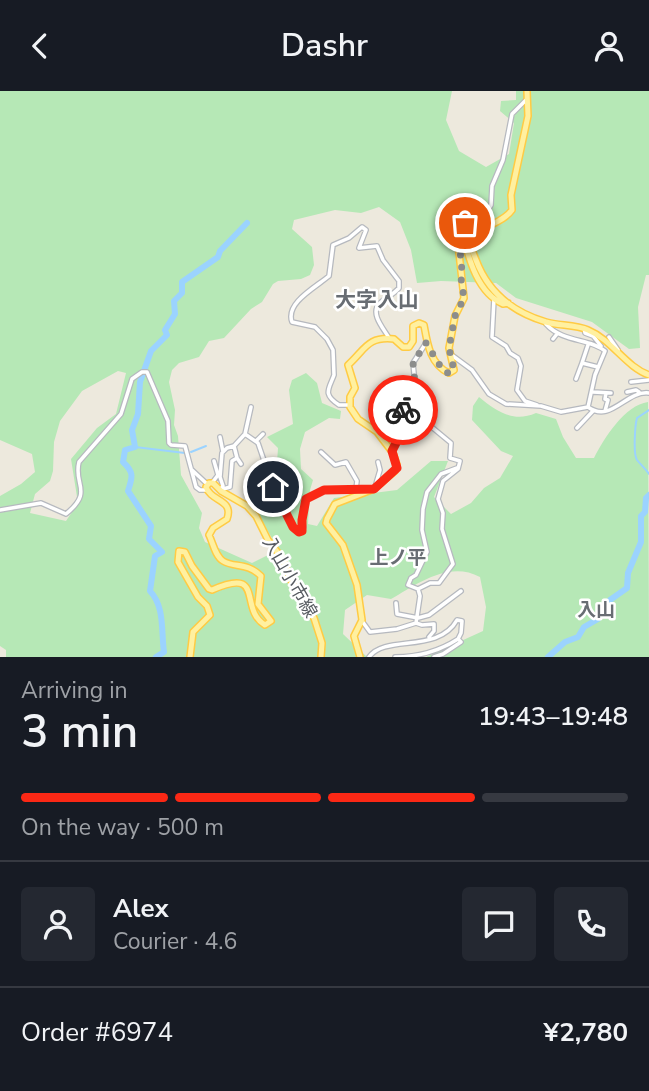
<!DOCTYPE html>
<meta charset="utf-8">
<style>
:root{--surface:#171b24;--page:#242831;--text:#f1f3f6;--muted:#9ea1a6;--line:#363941;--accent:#fb2815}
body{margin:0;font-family:"Nunito Sans","Noto Sans JP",sans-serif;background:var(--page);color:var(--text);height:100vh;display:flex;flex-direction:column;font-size:26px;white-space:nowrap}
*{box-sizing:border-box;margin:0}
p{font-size:23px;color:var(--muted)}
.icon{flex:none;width:38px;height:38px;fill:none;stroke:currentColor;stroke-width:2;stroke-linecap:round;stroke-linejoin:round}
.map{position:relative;height:566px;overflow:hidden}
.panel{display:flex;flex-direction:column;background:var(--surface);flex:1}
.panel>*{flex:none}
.pin{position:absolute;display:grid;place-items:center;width:60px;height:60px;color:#fff;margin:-30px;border:4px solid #fff;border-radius:50%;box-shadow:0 2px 7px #0007}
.courier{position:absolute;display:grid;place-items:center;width:70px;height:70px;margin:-35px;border:5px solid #fb2815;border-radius:50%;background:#fff;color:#222;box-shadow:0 2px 9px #0007}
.overview em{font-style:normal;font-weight:600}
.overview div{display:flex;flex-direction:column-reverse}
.overview{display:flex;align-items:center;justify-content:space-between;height:119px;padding:0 21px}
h1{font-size:46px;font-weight:600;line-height:52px}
.bar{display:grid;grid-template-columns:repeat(4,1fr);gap:10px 7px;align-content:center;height:84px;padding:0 21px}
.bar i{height:9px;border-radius:5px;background:var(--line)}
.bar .on{background:var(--accent)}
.bar p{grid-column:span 4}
.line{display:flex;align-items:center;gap:18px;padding:0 21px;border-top:2px solid var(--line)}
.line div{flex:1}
.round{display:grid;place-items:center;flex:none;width:74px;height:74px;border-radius:7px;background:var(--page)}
header{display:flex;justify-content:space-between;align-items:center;height:91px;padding:0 21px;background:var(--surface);font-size:32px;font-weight:600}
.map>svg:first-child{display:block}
</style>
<header><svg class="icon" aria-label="back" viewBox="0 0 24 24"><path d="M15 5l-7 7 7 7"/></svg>Dashr<svg class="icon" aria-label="person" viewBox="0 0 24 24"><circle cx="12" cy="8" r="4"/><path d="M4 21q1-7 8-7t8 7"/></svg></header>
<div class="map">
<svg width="649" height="566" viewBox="0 0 649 566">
<rect width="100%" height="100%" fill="#ede9dd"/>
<!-- green -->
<path fill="#b6e8b6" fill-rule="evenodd" d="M0,0H452L446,29L459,60L486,76L509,63L514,32L500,20L501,10L516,9V0H649V184H646L638,216L640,257L629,258L592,231L516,207L496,192L441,190L417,192L411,159L400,131L379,116L361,122L335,119L294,129L292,138L312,156L314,174L310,184L301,188L278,190L273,193L262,211L251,218L224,247L209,250L199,266L179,272L172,279L169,291L175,319L174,334L178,345L181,384L202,422L199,437L205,451L252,472L270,463L273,449L252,413L253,400L260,403L285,404L277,372L278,357L267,346L293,333L289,299L292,289L306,282L317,292L322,312L341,320L340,328L329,327L305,341L300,358L301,378L313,389L310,399L308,433L317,435L334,407L397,399L431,370H448L434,406L451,423L471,412L484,397L500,387L513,365L501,360L472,329L473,315L479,306C496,320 513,332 536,322L556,328L563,346L576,367H594C604,347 625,314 648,311L649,566H426L483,540L486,516L480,486C449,469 417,493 391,508L367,504L345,519L343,543L367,566H6V559L0,555V405L21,393L35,381L32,363L0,349ZM118,280L126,282L116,323L97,337L71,368L78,412L66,430L30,422L35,403L50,390L53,380L54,351L60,330L82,300Z"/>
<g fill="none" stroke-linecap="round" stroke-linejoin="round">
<!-- stream -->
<path stroke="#9bd3ff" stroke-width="2" d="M649,319L637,327C635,334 633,363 637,369C641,374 645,377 649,383
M135,356L185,362
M191,361L206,355"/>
<!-- river -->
<path stroke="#9bd3ff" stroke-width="6" d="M156,566L164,561C161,540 165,516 150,500L155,465L162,461L149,448L151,435L128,400C132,387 135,382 123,371L125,359L135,356L132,339L138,323L140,291L151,260L167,244L165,239L175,223L174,210L182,202V191L218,166L220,160L247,132
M548,566L565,551L578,546L584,536L598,528L610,509L627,497L628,482L641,451V425L645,421L646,407L649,404"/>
<!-- minor casing -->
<g stroke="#b6b9bf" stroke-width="6">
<path id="minor" d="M460,143C461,130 474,126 485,124L491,114L492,95L503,69L512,23L527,8
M494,208L492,246L506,255L510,262L518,267L521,275L517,299L525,310L537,314
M546,233C563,252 590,247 605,260L595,284L588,316
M584,237L585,242L593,245L601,255
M609,246L618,259
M553,248L557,243
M588,254L582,272L598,276
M453,265L472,279L489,303L506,313L541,315L561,321L588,316C611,333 626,299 649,302
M576,288L582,272
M631,291L649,289
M593,301L611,302
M627,301L636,299L639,301
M350,314H339C322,303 329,298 334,284L333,259L327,248L315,236L292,231C285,212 316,196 329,185L333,154L349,147L362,136L366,139L359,157L377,155L383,169L399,190V197C393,204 385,207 379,213C370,223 384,238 389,247
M605,320L608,309L605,308L606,302
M577,337L593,320
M245,343L251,316
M220,346L223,361
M257,349L263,343
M234,355L237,367L232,370L230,396L220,399L223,395L220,386L222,362L227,357L234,355L245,343L258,352L273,396L293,436L299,441L304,436L302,429L306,409L324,399L366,398
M392,360L399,346L400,322L411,311L416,303L413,272L426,252
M321,361L335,374L346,371L357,390L356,398
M237,367L241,373
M192,379L207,393
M212,392L218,384L214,370
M375,396L380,379L378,371
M0,419L41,412L66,423C94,400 73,394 79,371L121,323L132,288L142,281H147L168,330L169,352L171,354L185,355L196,396L200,399H206
M418,498L408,494L411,487L416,484L427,461L422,439L423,418L427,401L441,383L457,377
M396,512L397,523L418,527L429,524L461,500
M362,530L370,541L397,538L416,532L420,505L418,498L430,492H439L453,473L442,438L443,422L438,408L443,390L458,378L460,370L450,367L451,352L416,323L411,311
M416,532L422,534L434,533V540L429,546
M369,566C386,543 438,563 457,529L462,530L461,542L458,548L461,551L443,563L434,566
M395,566C418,566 438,561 458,548"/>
</g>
<!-- major casing -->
<g stroke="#ffcb44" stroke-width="8">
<path id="major" d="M527,0L528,25L511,104L512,119C502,133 482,134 472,148C470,156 473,161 476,169C488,201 512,221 546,231C559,235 575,233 588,239C612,249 626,276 649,284
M190,566L193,541L210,524L207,515L198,506L178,471L179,460L185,461L192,475L209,498L212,499C266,475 238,518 265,534L271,530L258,513L261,485C247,471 234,477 223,470C215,465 213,452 209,444L213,437L227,428C234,408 211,411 206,396L209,392H213L221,400L247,415L256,425L268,449L282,467L292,492L314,527L322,552L321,566
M360,566L354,545L362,529L357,494L343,454L326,432L327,428L335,413L374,398L395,380L397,374L393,362L377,341L358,328L350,316V306L355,297L348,274C365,259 367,245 394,248L403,256H409L413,250V235L419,232L424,234C427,251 430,274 449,282L454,279L449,257L455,225L464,207L457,144L463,145C469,169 478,202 503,213L508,212"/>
</g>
<!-- minor -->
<use href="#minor" stroke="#fff" stroke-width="3.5"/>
<!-- major -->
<use href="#major" stroke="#fff0a0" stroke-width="5"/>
</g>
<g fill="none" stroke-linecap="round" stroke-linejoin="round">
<!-- done -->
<path stroke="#8c8d8c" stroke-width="7" stroke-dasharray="0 12.6" d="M403,319L416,303L413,272L426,252L444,281L449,282L454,279L449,257L455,225L464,207L461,187L462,170L456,147L465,132"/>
<!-- route -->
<path stroke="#fb2815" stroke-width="9" d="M273,396L293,436L299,441L302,440V429L306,408L324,399L374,398L397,377L392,360L399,346V325L403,319"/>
</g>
<g text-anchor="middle" stroke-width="5" stroke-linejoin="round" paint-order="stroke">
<!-- street labels -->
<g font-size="18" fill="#575b61" stroke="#fff">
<text transform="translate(290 486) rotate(60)" y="6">入山小市線</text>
</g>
<!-- neighbourhood labels -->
<g font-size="19" font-weight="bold" fill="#686d73" stroke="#fff">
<text x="398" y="473">上ノ平</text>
<text x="596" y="525">入山</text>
</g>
<!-- quarter labels -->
<g font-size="21" font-weight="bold" fill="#686d73" stroke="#fff">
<text x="377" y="216">大字入山</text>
</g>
</g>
</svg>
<div class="pin" style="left:465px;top:132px;background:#ea580c"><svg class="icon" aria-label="bag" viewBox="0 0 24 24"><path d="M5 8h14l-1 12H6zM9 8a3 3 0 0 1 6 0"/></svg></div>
<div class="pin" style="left:273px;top:396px;background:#1f2937"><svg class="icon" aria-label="home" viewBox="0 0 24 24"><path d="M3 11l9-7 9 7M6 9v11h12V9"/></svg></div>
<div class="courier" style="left:403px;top:319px"><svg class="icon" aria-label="bike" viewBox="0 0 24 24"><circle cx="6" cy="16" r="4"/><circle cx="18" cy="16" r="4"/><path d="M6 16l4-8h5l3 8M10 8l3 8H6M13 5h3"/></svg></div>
</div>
<section class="panel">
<div class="overview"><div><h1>3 min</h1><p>Arriving in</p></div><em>19:43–19:48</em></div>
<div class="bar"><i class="on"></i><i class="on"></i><i class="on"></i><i></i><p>On the way · 500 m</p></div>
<div class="line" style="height:126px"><a class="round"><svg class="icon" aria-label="person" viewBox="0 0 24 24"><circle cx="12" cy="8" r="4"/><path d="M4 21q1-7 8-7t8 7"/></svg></a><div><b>Alex</b><p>Courier · 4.6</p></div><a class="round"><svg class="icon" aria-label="chat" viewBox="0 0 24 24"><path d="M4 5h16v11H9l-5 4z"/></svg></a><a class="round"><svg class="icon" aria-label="phone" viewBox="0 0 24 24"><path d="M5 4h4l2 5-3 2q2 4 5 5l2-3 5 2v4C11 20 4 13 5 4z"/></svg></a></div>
<div class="line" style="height:91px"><div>Order #6974</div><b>¥2,780</b></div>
</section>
